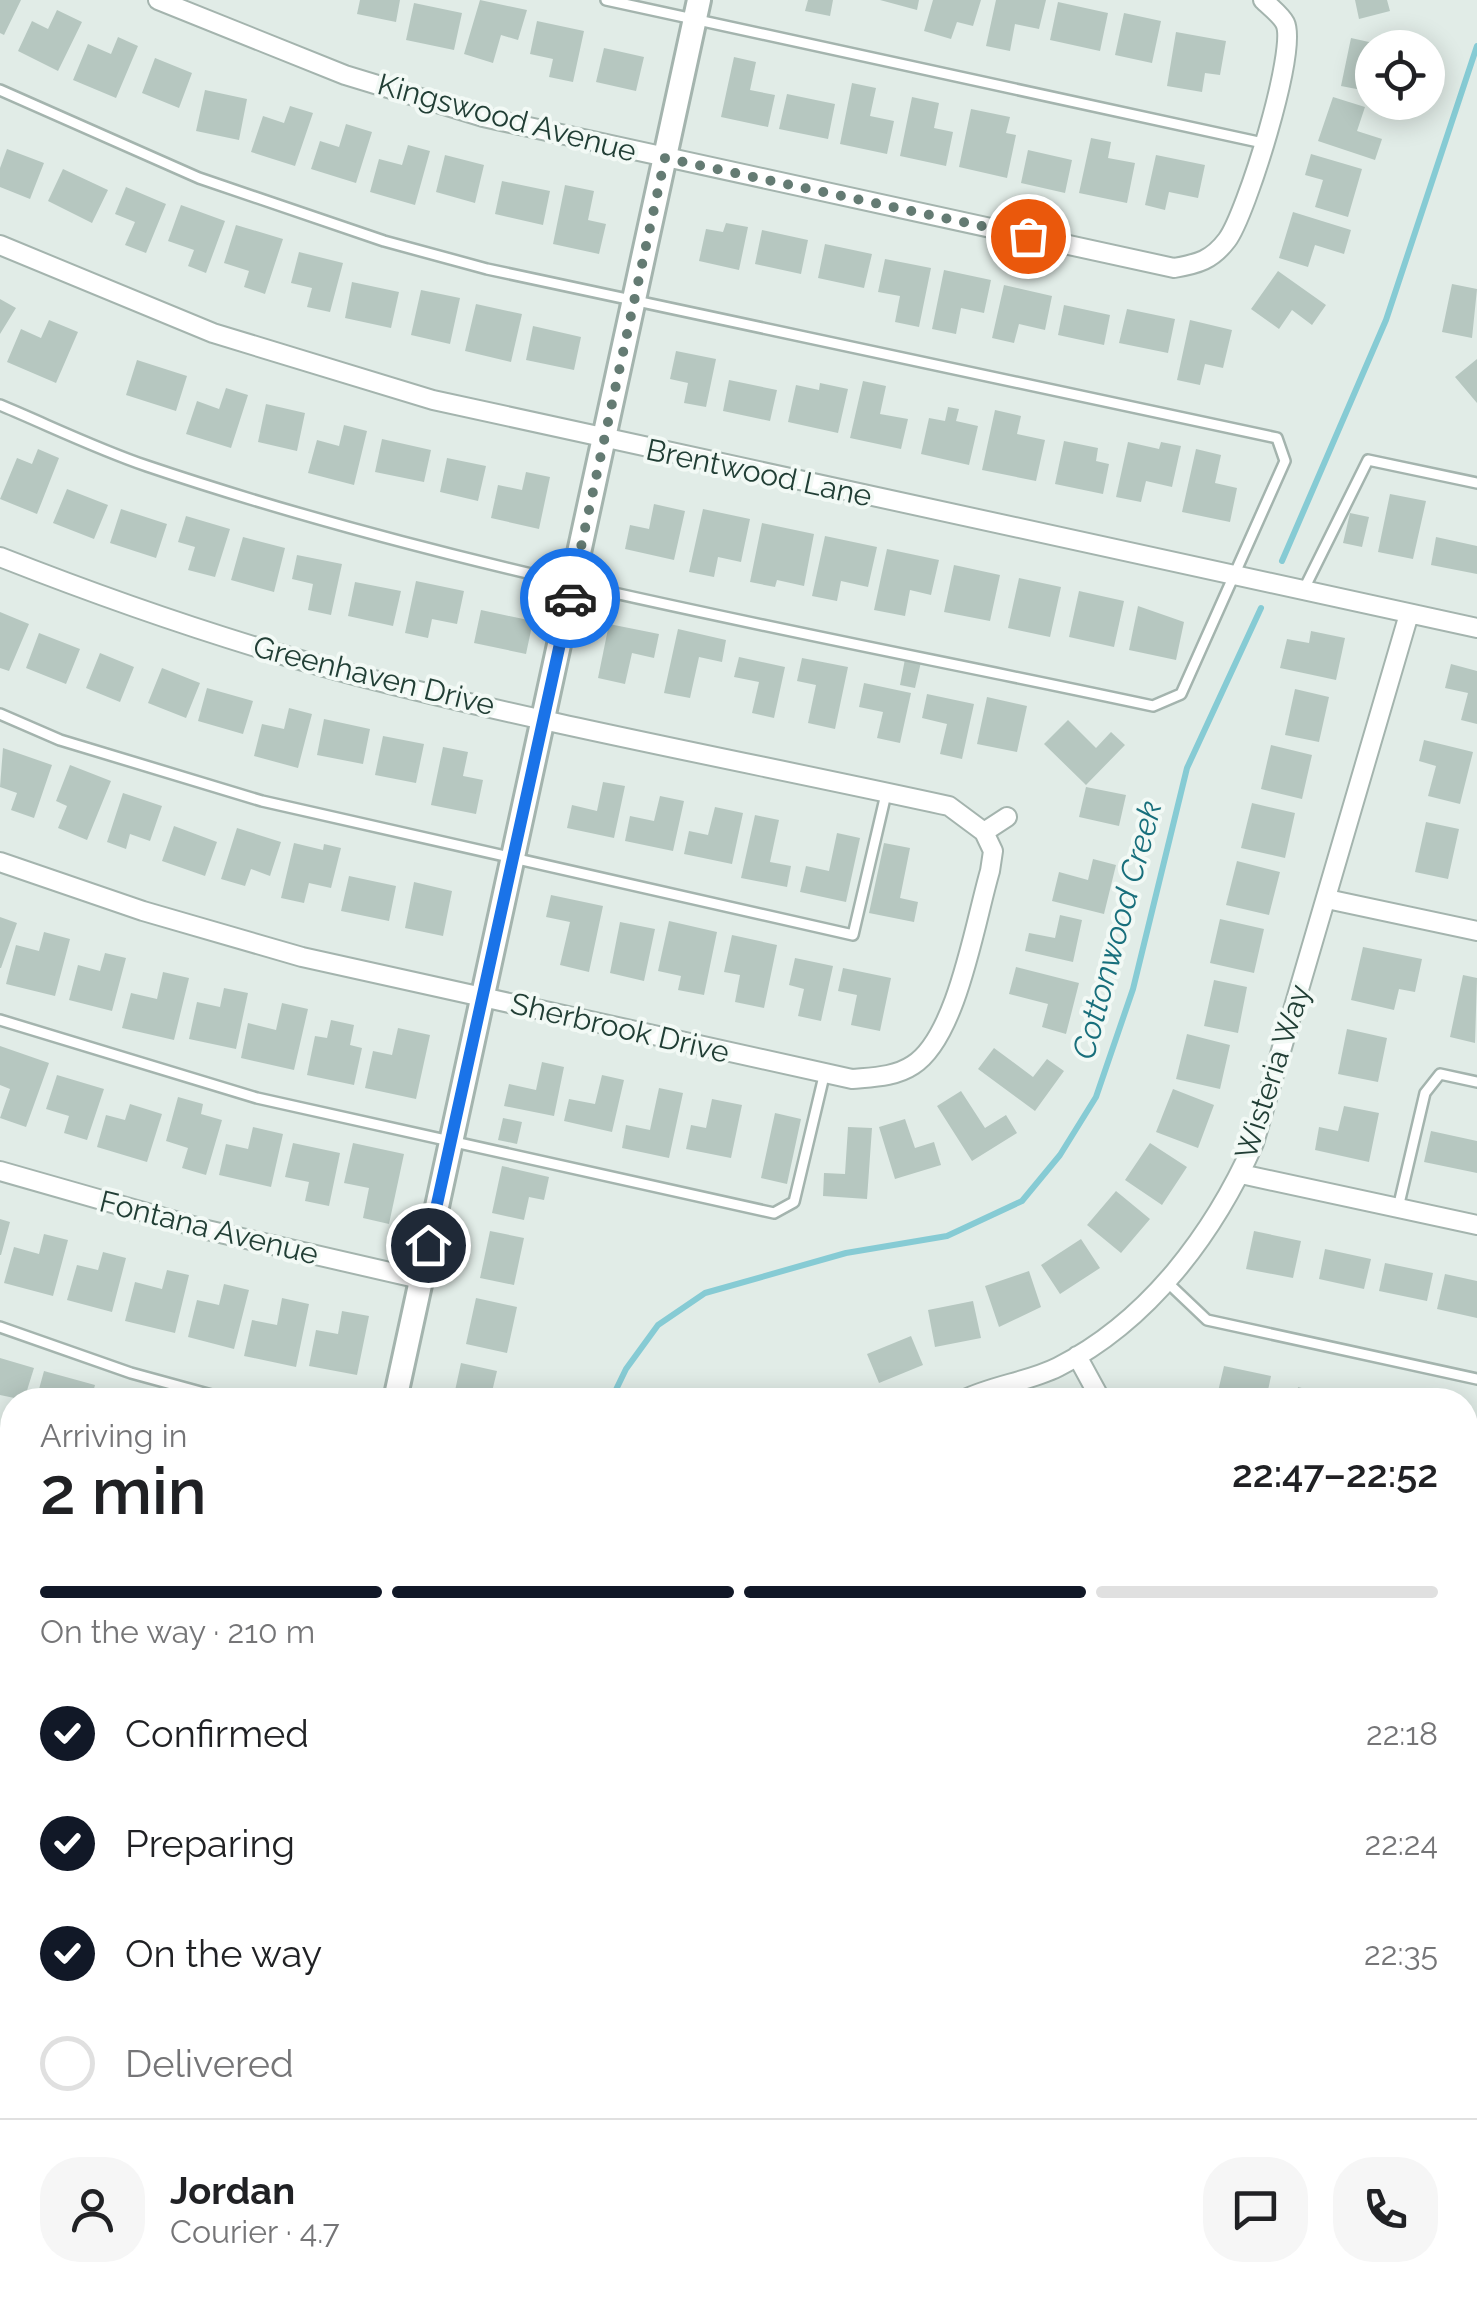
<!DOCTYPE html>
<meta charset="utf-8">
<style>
:root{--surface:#fff;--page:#f6f6f6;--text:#202124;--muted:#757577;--line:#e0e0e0;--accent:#111827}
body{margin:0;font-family:Raleway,sans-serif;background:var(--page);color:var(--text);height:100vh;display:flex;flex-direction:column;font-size:38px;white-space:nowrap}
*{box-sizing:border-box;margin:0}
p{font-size:32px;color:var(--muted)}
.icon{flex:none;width:55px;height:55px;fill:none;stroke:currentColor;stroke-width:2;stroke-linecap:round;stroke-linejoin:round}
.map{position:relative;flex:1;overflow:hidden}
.sheet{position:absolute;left:0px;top:1388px;width:1478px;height:932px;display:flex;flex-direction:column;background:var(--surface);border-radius:40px 40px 0 0;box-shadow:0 5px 25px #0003}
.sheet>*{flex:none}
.controls{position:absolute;left:1355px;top:30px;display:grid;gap:20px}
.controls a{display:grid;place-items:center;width:90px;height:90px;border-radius:50%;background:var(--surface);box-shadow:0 5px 25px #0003;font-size:50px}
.pin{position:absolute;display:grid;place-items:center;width:85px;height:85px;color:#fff;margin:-42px;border:5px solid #fff;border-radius:50%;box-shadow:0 2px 10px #0007}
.courier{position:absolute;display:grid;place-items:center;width:100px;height:100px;margin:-50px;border:8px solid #1a73e8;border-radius:50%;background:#fff;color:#222;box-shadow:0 2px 12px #0007}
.overview em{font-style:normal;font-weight:600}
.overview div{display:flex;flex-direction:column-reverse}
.overview{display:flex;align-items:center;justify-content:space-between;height:170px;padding:0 40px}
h1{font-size:65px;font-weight:600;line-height:75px}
.bar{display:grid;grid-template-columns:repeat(4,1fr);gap:15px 10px;align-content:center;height:120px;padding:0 40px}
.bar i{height:12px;border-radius:8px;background:var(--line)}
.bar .on{background:var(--accent)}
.bar p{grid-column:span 4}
.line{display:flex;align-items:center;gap:25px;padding:0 40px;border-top:2px solid var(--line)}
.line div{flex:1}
.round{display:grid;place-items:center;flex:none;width:105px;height:105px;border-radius:40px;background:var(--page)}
ol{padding:0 40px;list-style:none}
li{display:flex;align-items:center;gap:30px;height:110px}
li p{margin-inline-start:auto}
li .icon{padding:10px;border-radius:50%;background:var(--accent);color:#fff;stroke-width:4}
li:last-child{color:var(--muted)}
li i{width:55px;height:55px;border:5px solid var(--line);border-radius:50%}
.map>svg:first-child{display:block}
</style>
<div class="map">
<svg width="1477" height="2319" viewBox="0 0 1477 2319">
<rect width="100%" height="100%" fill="#e1ece7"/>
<!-- built -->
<path fill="#cfdcd6" d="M0,2115L12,2119V2308H171L169,2319H0Z"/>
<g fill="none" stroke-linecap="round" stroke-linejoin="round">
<!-- stream -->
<path stroke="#86cbd4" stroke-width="6" d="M1282,561L1386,320L1477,46
M611,1400L626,1369L658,1325L705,1293L846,1253L947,1236L1022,1201L1060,1155L1096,1097L1133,989L1187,768L1261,608
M451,2308L453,2319"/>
</g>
<!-- building -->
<path fill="#b6c7c0" d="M0,0H21L4,35L0,33Z
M360,0H400L396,22L357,14Z
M480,0L527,10L518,40L501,35L493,63L464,54Z
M808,0H833L830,16L805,11Z
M880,0H919L917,10Z
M933,0H981L973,26L957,22L951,39L924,31Z
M996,0H1046L1039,29L1015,24L1010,51L986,46Z
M1355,0H1387L1390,11L1359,19Z
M1058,2L1108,13L1100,51L1050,40Z
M414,3L462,13L454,50L406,40Z
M57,10L82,22L58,71L18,51L32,21L48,29Z
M1124,13L1161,21L1152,63L1115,55Z
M537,21L584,31L573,82L549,77L553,59L530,54Z
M1176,32L1226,41L1220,75L1205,73L1202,92L1167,86Z
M118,37L138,46L116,98L73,80L88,44L111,54Z
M1351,38L1387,46L1372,48V92L1341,86Z
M604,48L644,57L636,91L596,82Z
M734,57L756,62L750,90L775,95L768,127L721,117Z
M155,58L192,73L179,108L142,93Z
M852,83L876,88L870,116L894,121L887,154L840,144Z
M205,90L247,99L239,140L196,131Z
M787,94L835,104L828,139L779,129Z
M912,97L939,103L934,128L953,132L946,166L900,156Z
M1333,97L1365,107L1357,131L1382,139L1375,160L1318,141Z
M290,106L313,113L295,166L251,152L263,116L284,123Z
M971,109L1010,117L1006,133L1016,135L1007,178L959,167Z
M346,124L372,132L356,183L311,169L320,141L339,147Z
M1091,138L1111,142L1108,158L1135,163L1127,203L1079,193Z
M408,145L430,151L415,205L370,192L379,159L402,165Z
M7,149L44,163L30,199L0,187V168Z
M1028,150L1072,160L1065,193L1021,183Z
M1311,154L1362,169L1348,217L1315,207L1323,180L1305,175Z
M445,155L484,165L475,203L436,192Z
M1156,155L1205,165L1198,198L1169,192L1165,210L1145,205Z
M63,169L108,190L92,223L48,201Z
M502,181L550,191L543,225L495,214Z
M565,185L594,191L588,220L606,224L599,254L553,244Z
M126,187L166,204L146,253L125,245L135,222L115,214Z
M181,205L225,221L206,273L188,266L194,250L168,241Z
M1293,212L1351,230L1344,254L1315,245L1308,267L1279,258Z
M726,223L748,227L739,270L699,261L706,229L723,232Z
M236,225L283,239L265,294L244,287L249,271L224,263Z
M762,230L808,240L801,274L755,264Z
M825,244L872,254L864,288L818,278Z
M299,252L343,263L330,312L307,307L312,288L291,283Z
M885,259L931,268L919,327L895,322L900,296L878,292Z
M944,270L991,280L984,313L961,308L956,334L932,329Z
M1278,271L1326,305L1312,325L1292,310L1279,329L1251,309Z
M352,282L399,292L391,328L345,318Z
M1452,284L1477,289L1472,338L1442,332Z
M1004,285L1052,296L1045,330L1019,324L1014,343L992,338Z
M421,290L460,298L450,344L411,335Z
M0,299L16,308L0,334Z
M476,304L522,314L511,362L465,351Z
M1064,305L1110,315L1104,345L1058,335Z
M1127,309L1175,319L1168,353L1119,343Z
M49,320L78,332L56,383L7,362L21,329L41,338Z
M1190,320L1232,330L1223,368L1205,364L1200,385L1177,380Z
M533,326L581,337L574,370L526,360Z
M676,351L716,359L706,407L684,403L688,383L670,379Z
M1477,359V403L1455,377Z
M137,360L187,376L176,411L126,395Z
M729,380L777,390L770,421L723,411Z
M863,381L886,386L880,414L908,419L901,449L850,438Z
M820,383L848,389L838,433L788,422L796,385L819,390Z
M226,388L248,395L231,448L186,434L197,401L219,409Z
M266,404L305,413L297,451L258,442Z
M948,407L959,409L956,421L978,426L969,465L921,454L929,418L945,421Z
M995,410L1021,416L1017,434L1045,440L1036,481L982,470Z
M344,425L367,431L354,485L308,473L317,440L339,446Z
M382,439L431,450L424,482L375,472Z
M1064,441L1098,448L1096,461L1109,464L1103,494L1055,484Z
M1128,442L1159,449L1161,442L1181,446L1172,487L1146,481L1141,502L1116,497Z
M38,449L59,458L37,514L0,499L17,458L32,464Z
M1196,449L1221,455L1215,483L1237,488L1230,522L1182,512Z
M447,458L486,466L478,501L440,492Z
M526,472L550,477L539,529L491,518L498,485L522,490Z
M67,489L108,505L94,539L53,523Z
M1390,494L1426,501L1413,559L1378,552Z
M654,504L685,511L674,560L625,549L630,525L649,529Z
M121,509L167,524L156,558L110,543Z
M703,509L750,519L741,562L718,557L714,577L689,572Z
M1350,513L1369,517L1362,547L1343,543Z
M186,516L230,529L215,577L188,570L195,547L178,542Z
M762,523L814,534L804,586L777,580L775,587L750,582Z
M825,536L877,547L868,587L841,581L837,601L812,596Z
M243,537L285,548L274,592L231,580Z
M1436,537L1477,546V574L1431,565Z
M887,549L939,560L931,595L910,590L905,616L874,610Z
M297,555L342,564L331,615L308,610L313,584L292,579Z
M954,565L1000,575L990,621L944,612Z
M1019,578L1061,587L1050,637L1008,628Z
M416,581L464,591L457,624L432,619L428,638L405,633Z
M355,582L401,591L393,626L348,616Z
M1079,591L1124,601L1114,647L1069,637Z
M1138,606L1184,622L1176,660L1129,650Z
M481,610L533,621L526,654L474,643Z
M0,612L29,624L9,671L0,668Z
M609,624L659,634L654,658L632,653L625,684L598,678Z
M678,629L726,640L722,662L699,657L690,698L664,693Z
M1311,631L1345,638L1336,680L1280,668L1287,639L1309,643Z
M39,633L80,649L66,684L26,668Z
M100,653L134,667L120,702L86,688Z
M739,657L785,667L774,718L752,713L759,682L734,677Z
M802,658L848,667L835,729L808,723L816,685L797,681Z
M905,659L921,662L915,688L900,685Z
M1451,664L1477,671V724L1461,720L1468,693L1445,688Z
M162,668L200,683L186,718L148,703Z
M864,683L911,693L900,743L877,738L883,712L859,707Z
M207,688L253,701L243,734L198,721Z
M1295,689L1329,697L1319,742L1285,735Z
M927,694L974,704L962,759L940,754L947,724L922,718Z
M987,697L1027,706L1017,752L977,744Z
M289,708L312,714L298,768L254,756L262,724L284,729Z
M324,719L370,729L363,764L317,755Z
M1068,720L1096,748L1111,732L1125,745L1086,785L1044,744Z
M383,736L424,744L416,783L375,775Z
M1424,740L1473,752L1460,804L1428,796L1436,766L1419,761Z
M1271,745L1312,755L1302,799L1261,789Z
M443,747L468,752L463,776L483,780L476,814L431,805Z
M3,748L52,765L34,818L11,810L17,793L0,787Z
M70,765L111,781L87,840L58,828L67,806L56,801Z
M603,782L625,786L614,838L567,828L572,805L597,811Z
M1086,787L1126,795L1119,826L1079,817Z
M123,793L162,806L150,841L130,834L126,849L107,842Z
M660,796L684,801L673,851L625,841L630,816L654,821Z
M1252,803L1295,813L1285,858L1241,848Z
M715,807L743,813L732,864L684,854L689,831L708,835Z
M755,815L779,820L770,862L791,866L787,887L741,878Z
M1426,822L1459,829L1448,879L1415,872Z
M174,826L217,842L205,876L162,861Z
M237,828L281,842L270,876L251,869L245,886L221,879Z
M837,833L860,838L846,902L800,892L806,866L829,871Z
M294,843L323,850L324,844L341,848L331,888L309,883L304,903L281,898Z
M884,843L910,848L900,898L918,902L914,922L869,913Z
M1093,859L1116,865L1104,914L1052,901L1059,872L1088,880Z
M1237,861L1280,872L1269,915L1226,905Z
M349,876L396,886L389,921L341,911Z
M414,882L452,891L443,936L405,928Z
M551,895L603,906L589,972L560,965L570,922L546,917Z
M1060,915L1082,920L1073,962L1025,951L1029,933L1055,938Z
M0,917L17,923L1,968H0Z
M1220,919L1264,929L1254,973L1210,963Z
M669,921L717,932L704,995L678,990L681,976L658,971Z
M620,922L655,929L644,981L610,973Z
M44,932L70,939L55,996L6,984L16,945L39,951Z
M732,935L777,945L764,1008L735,1002L740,975L724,972Z
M1363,947L1422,959L1415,992L1399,989L1394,1010L1351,1000Z
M105,953L126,958L112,1011L69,1000L78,965L100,971Z
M795,958L833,966L821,1021L798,1016L804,989L789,985Z
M1016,967L1079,983L1066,1034L1042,1027L1048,1004L1009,994Z
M843,968L891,978L880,1031L851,1025L857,995L838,991Z
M163,972L189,978L174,1040L122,1028L131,993L157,999Z
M1463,975L1477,978L1475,1043L1450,1037Z
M1214,980L1247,987L1238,1033L1204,1026Z
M224,988L248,993L236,1049L189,1039L197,1002L220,1007Z
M282,1003L308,1009L294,1070L241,1058L248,1023L276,1030Z
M331,1020L354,1025L350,1045L362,1048L354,1085L307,1075L315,1036L327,1038Z
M398,1028L430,1035L416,1099L365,1088L373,1051L392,1055Z
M1347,1029L1387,1038L1378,1082L1338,1074Z
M1187,1034L1230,1045L1220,1089L1176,1079Z
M0,1046L49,1063L26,1127L0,1118L10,1089L0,1085Z
M994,1048L1033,1077L1047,1059L1064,1071L1035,1111L978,1069Z
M542,1062L564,1067L554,1116L504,1106L509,1084L536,1090Z
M57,1075L104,1089L87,1140L64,1133L69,1116L46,1109Z
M602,1075L624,1080L612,1132L564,1121L569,1099L595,1104Z
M659,1088L683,1093L669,1158L622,1148L626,1125L650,1130Z
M1173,1089L1214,1105L1198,1148L1156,1132Z
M961,1091L985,1128L1006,1115L1017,1133L972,1161L937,1106Z
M178,1097L203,1104L201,1114L222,1120L206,1175L182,1168L188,1148L166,1141Z
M712,1099L742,1105L731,1158L686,1149L691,1125L706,1128Z
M130,1104L162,1114L147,1162L97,1147L106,1115L125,1120Z
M1344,1106L1379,1113L1369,1162L1315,1150L1319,1127L1338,1131Z
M775,1113L801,1119L787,1184L761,1178Z
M503,1118L522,1122L517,1144L498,1140Z
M905,1119L915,1148L934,1142L941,1165L895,1179L879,1127Z
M253,1127L283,1134L271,1187L219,1175L226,1144L248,1149Z
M848,1127L872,1128L867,1199L823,1196L824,1173L845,1174Z
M1431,1131L1477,1141V1173L1424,1162Z
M293,1143L340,1153L329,1206L305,1201L309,1182L285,1177Z
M353,1143L404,1154L389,1224L363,1218L369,1188L344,1183Z
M1150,1143L1187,1167L1162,1205L1125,1180Z
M502,1166L549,1177L544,1200L529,1197L524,1220L492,1213Z
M1116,1191L1150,1219L1121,1253L1087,1225Z
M0,1219L10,1222L1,1255H0Z
M490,1231L524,1238L514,1285L480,1278Z
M1254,1231L1301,1241L1293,1278L1246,1269Z
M44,1234L68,1240L53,1296L4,1283L14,1247L39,1254Z
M1081,1239L1100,1268L1060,1294L1041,1265Z
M1325,1249L1371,1259L1364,1289L1319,1279Z
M103,1252L126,1258L112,1312L67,1300L77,1265L98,1270Z
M1385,1263L1433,1273L1427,1301L1379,1291Z
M167,1270L189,1275L175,1333L125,1321L135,1282L162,1289Z
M1029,1271L1041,1307L999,1327L985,1286Z
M1445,1274L1477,1281V1318L1437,1309Z
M224,1284L249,1290L234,1349L188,1337L197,1300L219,1305Z
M282,1298L309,1304L296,1367L244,1356L252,1320L277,1325Z
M476,1298L517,1307L507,1353L466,1344Z
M973,1301L981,1338L935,1347L928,1310Z
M342,1311L369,1316L357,1375L309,1366L316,1330L338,1334Z
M911,1336L923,1365L879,1383L867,1354Z
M0,1358L34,1368L24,1400L0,1395Z
M461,1363L497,1371L490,1400H453Z
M1224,1366L1271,1376L1266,1400H1216Z
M44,1371L95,1385L91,1400H36Z
M1298,1387L1313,1391L1311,1400H1296Z
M104,1391L133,1399V1400H101Z
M1471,1420L1477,1421V1471L1465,1469Z
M12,1543V1605L0,1601V1579Z
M1465,1573L1477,1576L1475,1626L1465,1624Z
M0,1677L12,1680V1733L0,1730Z
M1465,1724L1475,1726L1467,1764H1465Z
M11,1860L12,1861V1904L0,1901Z
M0,1968L12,1972V2007L3,2003L0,2010Z
M1465,2034L1477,2037V2079L1465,2076Z
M1469,2182L1477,2184V2222L1465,2219Z
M0,2244L12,2247V2308H89L87,2319L28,2313L26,2319H0Z
M314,2308H364L361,2319H311Z
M1179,2308H1217L1215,2317Z
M1238,2308H1287L1284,2319L1236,2318Z
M1302,2308H1349L1346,2319H1299Z
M1364,2308H1384L1408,2313L1407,2319H1361Z"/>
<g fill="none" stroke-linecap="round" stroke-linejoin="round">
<!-- service casing -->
<g stroke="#a4b4ae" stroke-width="14">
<path id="service" d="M606,0L1263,143
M0,90L199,178L384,241L487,269L1277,438L1285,461L1181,694L1153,706C817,634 473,576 147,466C97,449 48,425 0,405
M1303,591L1368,460L1477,483
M0,714L60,740L262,801L853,935L886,794
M0,1020L257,1098L774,1213L794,1202L824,1076
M1398,1208L1425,1093L1440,1074L1477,1082
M1167,1282L1207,1320L1477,1379
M0,1327L131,1373L230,1400
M0,1638L12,1642
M1465,1674L1477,1676
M0,1939L12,1943
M1465,1979L1477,1981
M1465,2277L1477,2279
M147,2319L150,2308
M789,2319L791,2308"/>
</g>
<!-- minor casing -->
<g stroke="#a4b4ae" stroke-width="22">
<path id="minor" d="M158,0L345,75L483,117L1174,268C1198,264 1212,260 1227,240C1246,215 1298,49 1285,23C1281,15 1269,6 1263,0
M0,245L213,333L433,400L1477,628
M0,557C117,603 236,644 358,676C553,726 752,763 949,806L984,832
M0,862L143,911L302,957L852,1079C873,1077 895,1077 913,1065C957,1037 975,922 990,871L993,851L984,832L1007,817
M1327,899L1477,931
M0,1171L207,1230L420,1279
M1241,1174L1477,1225
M1077,1356L1101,1400
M963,1400C993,1385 1028,1382 1058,1367C1149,1321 1214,1233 1254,1143L1409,614
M1465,1520L1477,1523
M0,1786L12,1790
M0,2095L12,2100
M1465,2126L1477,2128
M945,2308L998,2319
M639,2319L641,2308"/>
</g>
<!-- tertiary casing -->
<g stroke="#a4b4ae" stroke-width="28">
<path id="tertiary" d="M395,1400L699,0
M0,1479L12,1484
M1465,1825L1477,1827
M194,2319L196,2308"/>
</g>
<!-- service -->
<use href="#service" stroke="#fff" stroke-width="9"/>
<!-- minor -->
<use href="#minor" stroke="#fff" stroke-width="18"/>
<!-- tertiary -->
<use href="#tertiary" stroke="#fff" stroke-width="22"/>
</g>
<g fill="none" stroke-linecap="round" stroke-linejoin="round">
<!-- done -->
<path stroke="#647b73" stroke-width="10" stroke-dasharray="0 18" d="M570,598L665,158L1028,236"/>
<!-- route -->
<path stroke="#1a73e8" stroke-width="12" d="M428,1245L570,598"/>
</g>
<g text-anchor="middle" stroke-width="8" stroke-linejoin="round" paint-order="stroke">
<!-- street labels -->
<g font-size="30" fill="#213e35" stroke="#f2f9f5">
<text transform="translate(507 118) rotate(15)" y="10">Kingswood Avenue</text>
<text transform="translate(759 473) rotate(12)" y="10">Brentwood Lane</text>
<text transform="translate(374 676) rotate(14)" y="10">Greenhaven Drive</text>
<text transform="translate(620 1028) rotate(13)" y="10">Sherbrook Drive</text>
<text transform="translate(1273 1072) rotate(-72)" y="10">Wisteria Way</text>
<text transform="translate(209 1228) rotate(14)" y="10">Fontana Avenue</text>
</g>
<!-- water labels -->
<g font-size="32" font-style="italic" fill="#186f7c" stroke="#f2f9f5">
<text transform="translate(1117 930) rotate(-75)" y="11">Cottonwood Creek</text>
</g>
</g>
</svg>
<div class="controls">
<a><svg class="icon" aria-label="locate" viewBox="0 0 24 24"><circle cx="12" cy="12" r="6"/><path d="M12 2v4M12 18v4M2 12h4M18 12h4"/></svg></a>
</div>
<div class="pin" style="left:1028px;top:236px;background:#ea580c"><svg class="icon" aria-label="bag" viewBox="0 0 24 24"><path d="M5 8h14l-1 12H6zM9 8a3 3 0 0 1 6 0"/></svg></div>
<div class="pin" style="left:428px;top:1245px;background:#1f2937"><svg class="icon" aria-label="home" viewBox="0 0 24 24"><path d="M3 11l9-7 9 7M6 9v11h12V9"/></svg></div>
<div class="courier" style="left:570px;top:598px"><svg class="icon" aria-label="car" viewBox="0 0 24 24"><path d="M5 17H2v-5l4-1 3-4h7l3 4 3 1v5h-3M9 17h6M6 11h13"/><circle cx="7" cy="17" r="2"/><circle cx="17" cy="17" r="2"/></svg></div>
<section class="sheet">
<div class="overview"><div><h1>2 min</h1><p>Arriving in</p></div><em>22:47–22:52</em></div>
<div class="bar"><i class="on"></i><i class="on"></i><i class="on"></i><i></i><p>On the way · 210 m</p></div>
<ol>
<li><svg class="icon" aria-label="check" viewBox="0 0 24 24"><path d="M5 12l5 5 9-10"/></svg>Confirmed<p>22:18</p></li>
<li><svg class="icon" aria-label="check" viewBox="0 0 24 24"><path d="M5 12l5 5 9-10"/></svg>Preparing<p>22:24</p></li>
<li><svg class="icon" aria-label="check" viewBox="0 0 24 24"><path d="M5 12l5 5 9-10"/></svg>On the way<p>22:35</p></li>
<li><i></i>Delivered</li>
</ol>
<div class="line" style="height:180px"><a class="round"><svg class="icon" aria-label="person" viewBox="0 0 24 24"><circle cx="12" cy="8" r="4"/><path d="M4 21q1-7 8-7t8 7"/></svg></a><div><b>Jordan</b><p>Courier · 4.7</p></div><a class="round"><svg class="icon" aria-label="chat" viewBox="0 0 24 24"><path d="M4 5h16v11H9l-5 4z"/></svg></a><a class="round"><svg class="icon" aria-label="phone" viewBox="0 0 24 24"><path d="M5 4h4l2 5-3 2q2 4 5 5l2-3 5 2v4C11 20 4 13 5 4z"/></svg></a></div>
</section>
</div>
